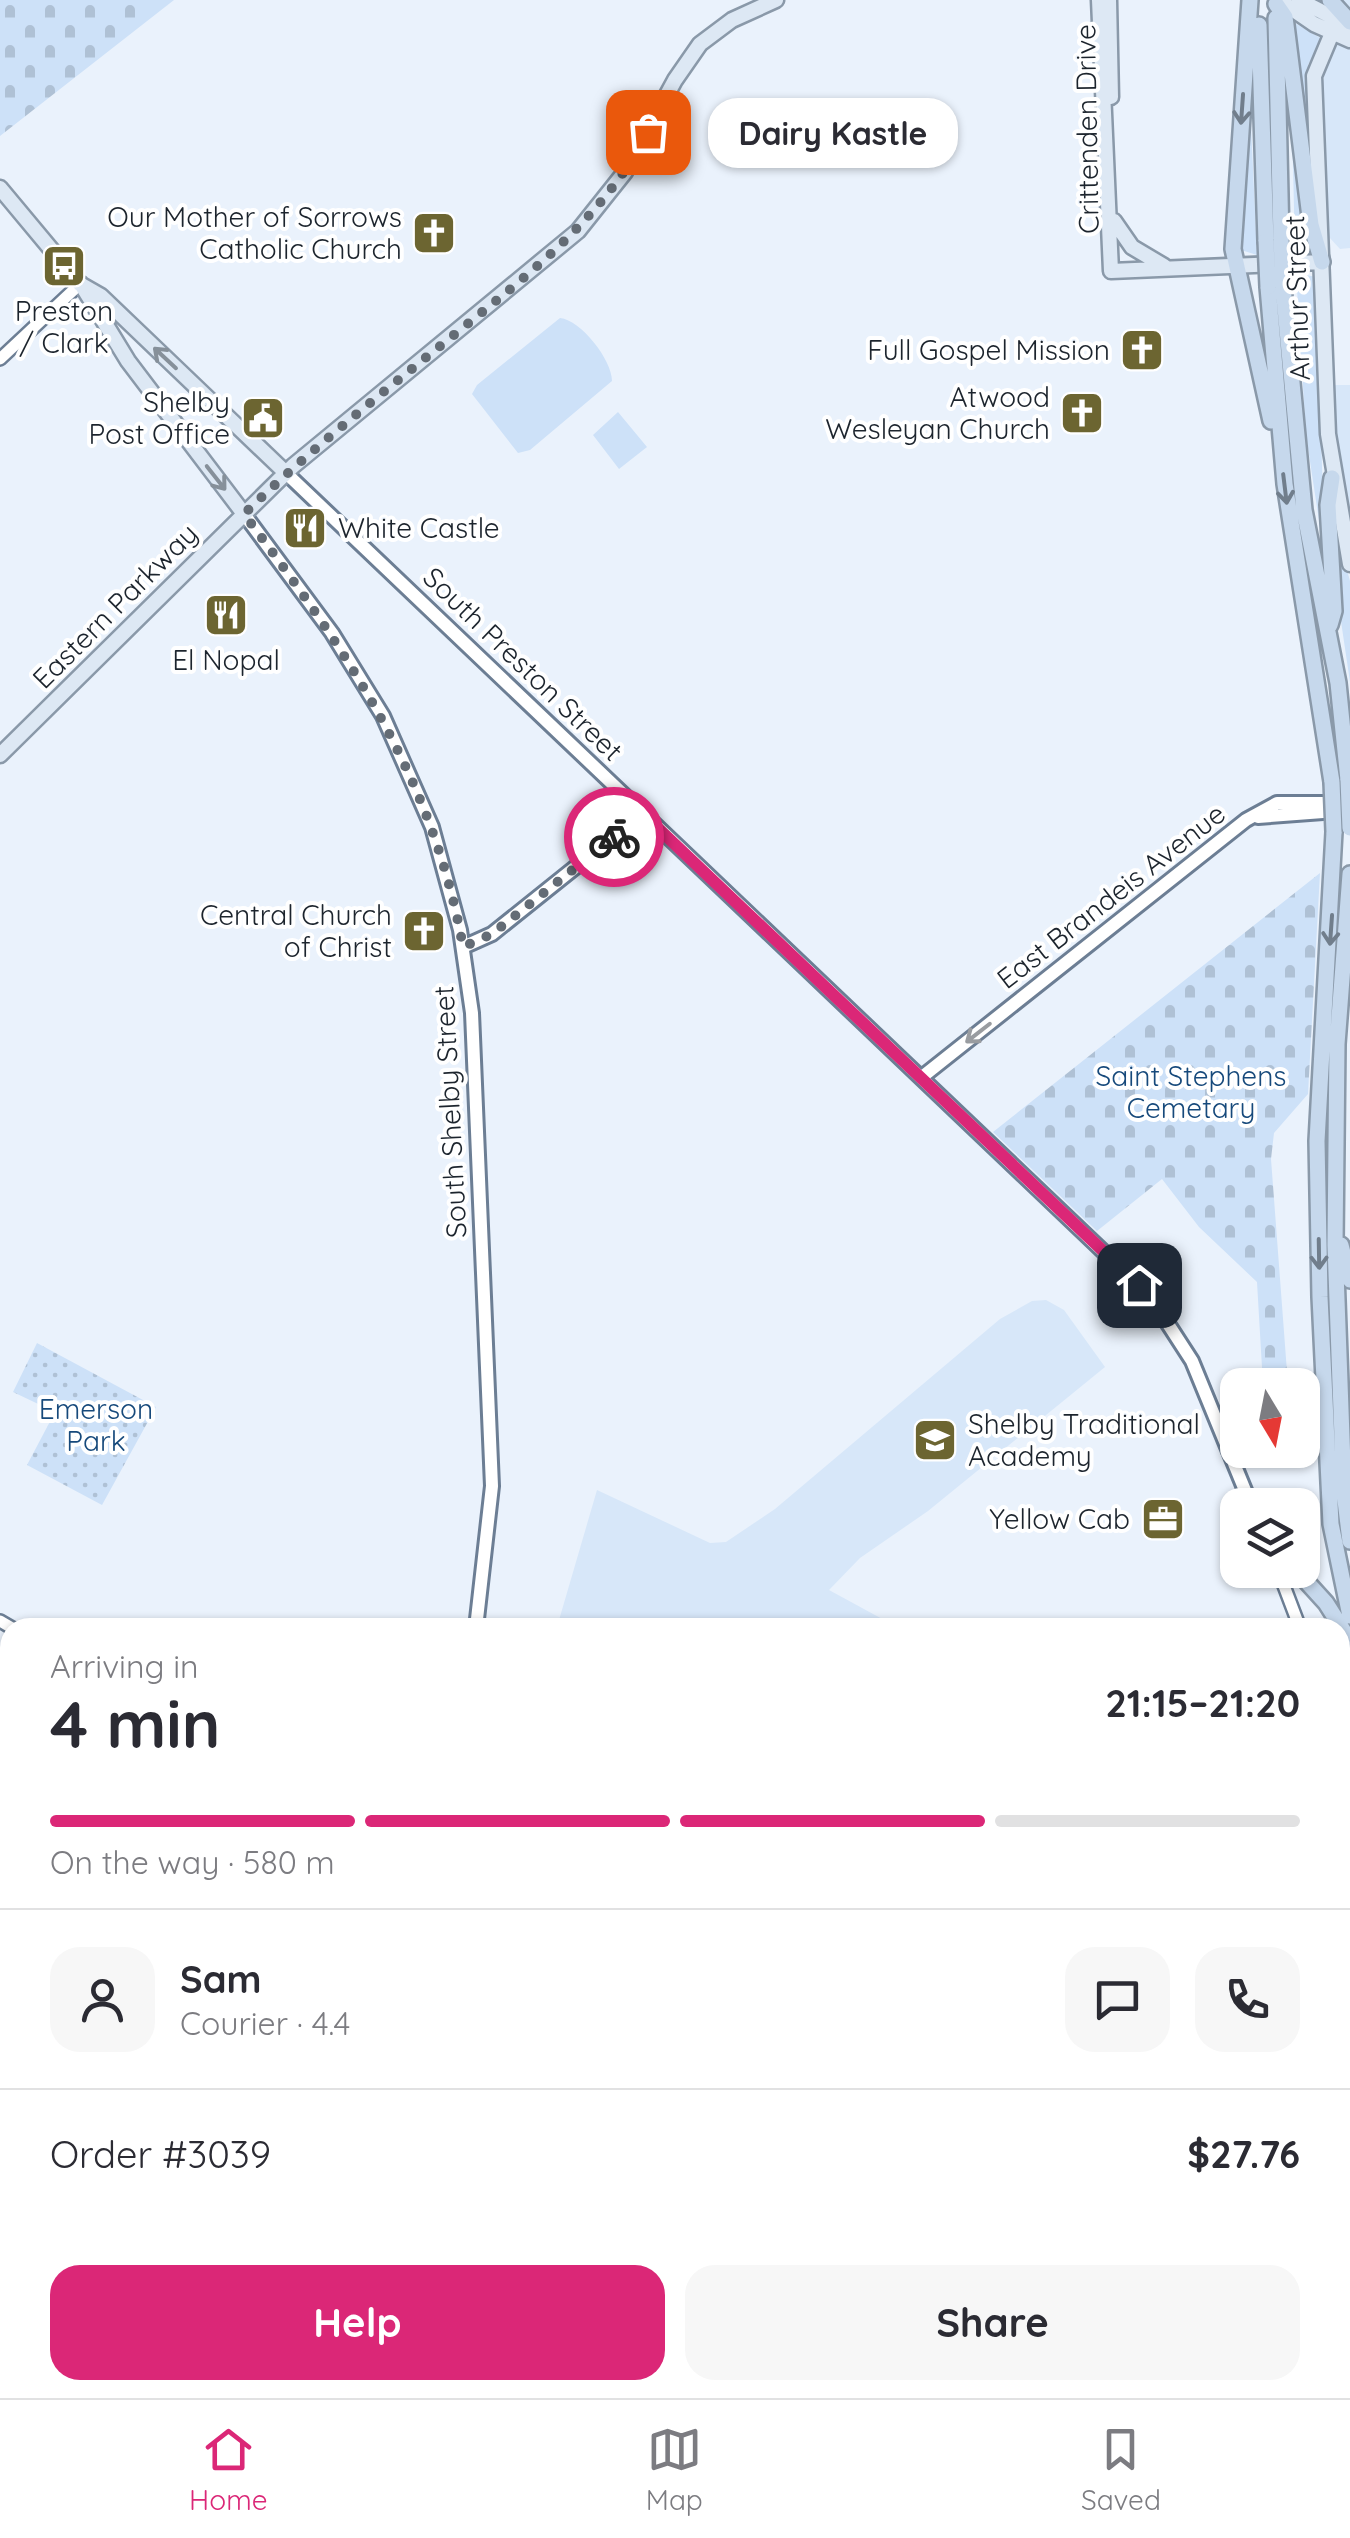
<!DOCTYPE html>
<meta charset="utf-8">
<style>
:root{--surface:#fff;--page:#f7f7f7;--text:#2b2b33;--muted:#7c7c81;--line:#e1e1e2;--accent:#db2777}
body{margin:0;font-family:Quicksand,sans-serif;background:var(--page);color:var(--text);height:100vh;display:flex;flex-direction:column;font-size:38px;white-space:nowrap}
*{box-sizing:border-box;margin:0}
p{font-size:32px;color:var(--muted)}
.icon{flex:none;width:55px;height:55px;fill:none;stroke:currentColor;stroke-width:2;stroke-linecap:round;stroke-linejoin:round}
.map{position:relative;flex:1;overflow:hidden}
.details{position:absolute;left:0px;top:1618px;width:1350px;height:782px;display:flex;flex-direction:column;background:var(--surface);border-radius:30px 30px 0 0;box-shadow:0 2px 8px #0004}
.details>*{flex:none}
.needle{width:65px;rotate:170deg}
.tools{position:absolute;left:1220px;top:1368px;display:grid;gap:20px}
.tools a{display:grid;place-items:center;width:100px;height:100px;border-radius:20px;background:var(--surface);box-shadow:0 2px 8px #0004;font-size:50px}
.pin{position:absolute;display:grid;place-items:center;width:85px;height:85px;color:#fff;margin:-42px;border-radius:20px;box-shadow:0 5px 15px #0006}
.courier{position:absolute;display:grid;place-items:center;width:100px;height:100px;margin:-50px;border:8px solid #db2777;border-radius:50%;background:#fff;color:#222;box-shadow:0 2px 12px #0007}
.bubble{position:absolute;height:70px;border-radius:30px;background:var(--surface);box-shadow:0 2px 8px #0004;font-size:32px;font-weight:700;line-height:70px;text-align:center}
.head em{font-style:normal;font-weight:700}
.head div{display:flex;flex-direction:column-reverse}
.head{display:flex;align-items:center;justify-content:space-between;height:170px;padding:0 50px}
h1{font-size:65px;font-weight:700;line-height:75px}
.bar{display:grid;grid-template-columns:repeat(4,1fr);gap:15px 10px;align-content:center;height:120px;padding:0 50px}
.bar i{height:12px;border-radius:8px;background:var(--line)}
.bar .selected{background:var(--accent)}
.bar p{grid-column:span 4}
.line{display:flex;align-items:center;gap:25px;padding:0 50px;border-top:2px solid var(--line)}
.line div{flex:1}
.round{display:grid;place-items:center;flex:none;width:105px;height:105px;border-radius:30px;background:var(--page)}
.cta{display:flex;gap:20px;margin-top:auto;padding:20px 50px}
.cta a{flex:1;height:115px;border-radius:30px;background:var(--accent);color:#fff;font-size:40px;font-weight:700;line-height:115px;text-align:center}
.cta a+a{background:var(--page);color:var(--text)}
.dock{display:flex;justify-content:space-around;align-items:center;height:140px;border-top:2px solid var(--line);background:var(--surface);font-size:28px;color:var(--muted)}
.dock a{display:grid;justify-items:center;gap:5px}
.dock .selected{color:var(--accent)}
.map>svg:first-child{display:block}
</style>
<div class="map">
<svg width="1350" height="2398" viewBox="0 0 1350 2398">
<defs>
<pattern id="cemetery-stones" width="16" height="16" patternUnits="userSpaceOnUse" patternTransform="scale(2.5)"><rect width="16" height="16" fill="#cde1f8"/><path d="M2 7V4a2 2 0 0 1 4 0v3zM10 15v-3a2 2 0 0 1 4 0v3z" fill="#afc1d5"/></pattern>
<pattern id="park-dots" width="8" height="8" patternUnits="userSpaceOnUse" patternTransform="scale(2.5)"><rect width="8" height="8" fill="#cde1f8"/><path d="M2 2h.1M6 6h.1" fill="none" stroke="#afc1d5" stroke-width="1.8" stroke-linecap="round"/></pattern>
</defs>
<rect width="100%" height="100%" fill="#eaf2fc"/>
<!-- built -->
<path fill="#d7e7f9" d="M1337,0H1350V248L1340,249L1329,237L1321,93Z
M1332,385H1350V536L1337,466Z
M1046,1300L1064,1310L1105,1367L928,1511L860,1558L829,1590L897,1627H557L597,1490L710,1543L726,1542L775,1509L1000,1319L1032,1301Z"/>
<!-- green -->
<path fill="#cde1f8" d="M1290,20L1322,39L1308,65L1313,196Z
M1250,103L1257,255L1241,250L1240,243Z
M1292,120L1311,248L1307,252L1295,253Z
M1296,273L1316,277L1325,560L1306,435Z
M560,318C581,320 612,360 612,381L530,450L518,453L472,394L477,385Z
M618,412L647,447L619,469L593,435Z
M1331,511L1350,581V682L1335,581Z"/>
<!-- cemetery -->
<path fill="url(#cemetery-stones)" d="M0,0H174L0,136Z
M1320,873L1308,1094L1274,1133L1271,1159L1288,1385H1263L1257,1282L1199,1227L1162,1179L1097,1231L993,1132Z"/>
<!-- park -->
<path fill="url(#park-dots)" d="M37,1343L156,1407L102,1505L27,1465L55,1412L13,1392Z"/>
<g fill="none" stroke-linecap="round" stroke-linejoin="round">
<!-- tertiary casing -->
<g stroke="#6c7e94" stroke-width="16">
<path id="tertiary" d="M0,359L80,284
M1278,1570L1300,1628
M0,1621L12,1628
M1340,1727L1350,1752
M1340,1886L1350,1882"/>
</g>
<!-- secondary casing -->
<g stroke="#6c7e94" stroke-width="18">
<path id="secondary" d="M286,473L1150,1296L1192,1361L1251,1505
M244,514L332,633L383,716L432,827L460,930L472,1013L492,1486L476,1628
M1258,817L1323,812
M463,947L492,934L643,813
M922,1077L1246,820L1277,803H1340
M495,2390L497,2398"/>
</g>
<!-- primary casing -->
<g stroke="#8a99a9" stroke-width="19">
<path id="primary" d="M1099,0L1111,271L1322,262
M1109,0L1111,97
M1279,0L1314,24L1350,40
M1299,0L1350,26
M1332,33L1314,76L1328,434L1350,564
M0,188L80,284L101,296L286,473
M1114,221L1132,247L1164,266
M81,284L128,361L244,514
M0,755L293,466L578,231L625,172L675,80L700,44L732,20L776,0
M1340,2149L1350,2143
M1190,2390L1191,2398"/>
</g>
<!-- motorway casing -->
<g stroke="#8a99a9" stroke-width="20">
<path id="motorway" d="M1250,0L1233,249L1271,421
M1330,0L1350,22
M1276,4L1285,17L1311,225L1322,262
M1276,18L1281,239
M1259,25L1266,241
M1268,287L1285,484L1332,782
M1283,287L1304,510L1338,683L1348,780
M1330,625L1334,611L1328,505L1332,478
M1334,832L1317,1141L1320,1297L1331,1524L1350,1616
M1350,874L1337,1044L1335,1245L1344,1492L1350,1541
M1341,1245L1350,1280
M1296,1570L1326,1603L1350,1641"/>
</g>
<!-- tertiary -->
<use href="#tertiary" stroke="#fff" stroke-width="11"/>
<!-- secondary -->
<use href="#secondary" stroke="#fff" stroke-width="12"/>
<!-- primary -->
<use href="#primary" stroke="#dde8f4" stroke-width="14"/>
<!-- motorway -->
<use href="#motorway" stroke="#c6d8ec" stroke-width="15"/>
<!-- rail casing -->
<g stroke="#6e767f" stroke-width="6">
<path id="rail" d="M1340,1919L1350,1911
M670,2398L681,2390"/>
</g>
<!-- rail -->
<use href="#rail" stroke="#fff" stroke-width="2.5" stroke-dasharray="8" stroke-linecap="butt"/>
<!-- motorway-bridge casing -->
<g stroke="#8a99a9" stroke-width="20" stroke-linecap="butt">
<path id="motorway-bridge" d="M1281,239L1283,287
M1266,241L1268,287
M1348,780L1350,828
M1332,782L1334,832"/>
</g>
<!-- motorway-bridge -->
<use href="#motorway-bridge" stroke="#c6d8ec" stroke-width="15"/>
</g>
<!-- one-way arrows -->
<defs><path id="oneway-shaft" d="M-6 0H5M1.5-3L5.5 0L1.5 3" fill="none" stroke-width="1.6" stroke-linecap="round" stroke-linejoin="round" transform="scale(2.5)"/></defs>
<g stroke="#717e8c">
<use href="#oneway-shaft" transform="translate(1242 109) rotate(94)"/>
<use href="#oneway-shaft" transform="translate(1285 489) rotate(83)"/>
<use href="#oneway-shaft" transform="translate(1331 930) rotate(94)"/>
<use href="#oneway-shaft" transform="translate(1319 1254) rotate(89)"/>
</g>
<g stroke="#86909a">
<use href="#oneway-shaft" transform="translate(165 358) rotate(-137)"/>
<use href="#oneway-shaft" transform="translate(216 478) rotate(52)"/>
</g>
<use stroke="#999ca0" href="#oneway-shaft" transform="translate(978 1033) rotate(142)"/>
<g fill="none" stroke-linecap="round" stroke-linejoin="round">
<!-- done -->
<path stroke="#646c75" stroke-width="10" stroke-dasharray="0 18" d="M614,837L492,934L463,947C433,776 346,650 244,514C312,448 386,390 460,330C533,271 603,217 648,132"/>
<!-- route -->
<path stroke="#db2777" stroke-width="12" d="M614,837L643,814L1139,1285"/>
</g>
<!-- icons -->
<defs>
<g id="church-square" transform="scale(2.25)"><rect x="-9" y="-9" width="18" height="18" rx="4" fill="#6c6531" stroke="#fff"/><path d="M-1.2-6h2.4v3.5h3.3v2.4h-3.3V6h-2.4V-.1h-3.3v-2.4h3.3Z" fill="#fff"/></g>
<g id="bus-square" transform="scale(2.25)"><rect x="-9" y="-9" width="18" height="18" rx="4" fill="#6c6531" stroke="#fff"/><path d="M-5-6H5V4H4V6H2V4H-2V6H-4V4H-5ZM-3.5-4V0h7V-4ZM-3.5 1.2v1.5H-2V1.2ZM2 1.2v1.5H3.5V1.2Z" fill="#fff"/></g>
<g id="civic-square" transform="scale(2.25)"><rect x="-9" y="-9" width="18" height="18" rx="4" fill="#6c6531" stroke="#fff"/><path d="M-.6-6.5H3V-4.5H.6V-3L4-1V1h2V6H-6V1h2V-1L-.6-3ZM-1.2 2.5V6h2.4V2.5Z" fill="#fff"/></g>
<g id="restaurant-square" transform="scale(2.25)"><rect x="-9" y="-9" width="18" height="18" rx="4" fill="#6c6531" stroke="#fff"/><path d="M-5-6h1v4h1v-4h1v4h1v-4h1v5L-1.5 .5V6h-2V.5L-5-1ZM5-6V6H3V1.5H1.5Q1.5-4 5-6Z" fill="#fff"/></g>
<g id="school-square" transform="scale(2.25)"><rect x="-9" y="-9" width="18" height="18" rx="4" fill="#6c6531" stroke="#fff"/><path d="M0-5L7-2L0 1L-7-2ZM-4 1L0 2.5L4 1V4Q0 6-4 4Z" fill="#fff"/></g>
<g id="office-square" transform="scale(2.25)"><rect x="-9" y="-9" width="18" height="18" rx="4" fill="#6c6531" stroke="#fff"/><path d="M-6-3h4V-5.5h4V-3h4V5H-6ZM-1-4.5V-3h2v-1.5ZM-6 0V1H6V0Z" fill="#fff"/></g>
</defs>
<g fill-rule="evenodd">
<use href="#church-square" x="434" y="233"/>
<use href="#bus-square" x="64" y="266"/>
<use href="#church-square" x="1142" y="350"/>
<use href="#church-square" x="1082" y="413"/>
<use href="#civic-square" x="263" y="418"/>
<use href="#restaurant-square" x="305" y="528"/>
<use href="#restaurant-square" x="226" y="615"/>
<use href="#church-square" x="424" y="931"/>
<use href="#school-square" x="935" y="1440"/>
<use href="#office-square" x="1163" y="1519"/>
</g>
<g text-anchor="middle" stroke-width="8" stroke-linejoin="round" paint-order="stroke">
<!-- street labels -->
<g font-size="28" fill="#1c242d" stroke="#fff">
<text transform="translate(1087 129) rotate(-91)" y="10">Crittenden Drive</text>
<text transform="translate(1297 298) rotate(-92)" y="10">Arthur Street</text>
<text transform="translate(115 606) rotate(-45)" y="10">Eastern Parkway</text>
<text transform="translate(523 664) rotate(44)" y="10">South Preston Street</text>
<text transform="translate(1111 896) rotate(-38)" y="10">East Brandeis Avenue</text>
<text transform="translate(450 1112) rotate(-93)" y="10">South Shelby Street</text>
</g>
<!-- poi labels -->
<g font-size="28" fill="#1c242d" stroke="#fff" text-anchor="end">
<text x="402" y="227">Our Mother of Sorrows<tspan x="402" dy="32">Catholic Church</tspan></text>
<text x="64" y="321" text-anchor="middle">Preston<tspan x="64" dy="32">/ Clark</tspan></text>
<text x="1110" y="360">Full Gospel Mission</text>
<text x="1050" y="407">Atwood<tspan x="1050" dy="32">Wesleyan Church</tspan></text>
<text x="230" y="412">Shelby<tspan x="230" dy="32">Post Office</tspan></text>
<text x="338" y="538" text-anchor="start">White Castle</text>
<text x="226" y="670" text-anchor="middle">El Nopal</text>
<text x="392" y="925">Central Church<tspan x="392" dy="32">of Christ</tspan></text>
<text x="968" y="1434" text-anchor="start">Shelby Traditional<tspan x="968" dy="32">Academy</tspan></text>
<text x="1130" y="1529">Yellow Cab</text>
</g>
<!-- park labels -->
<g font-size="28" fill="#16497b" stroke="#fff">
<text x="1191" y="1086">Saint Stephens<tspan x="1191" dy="32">Cemetary</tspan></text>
<text x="96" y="1419">Emerson<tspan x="96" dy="32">Park</tspan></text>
</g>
</g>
</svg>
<div class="tools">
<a><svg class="needle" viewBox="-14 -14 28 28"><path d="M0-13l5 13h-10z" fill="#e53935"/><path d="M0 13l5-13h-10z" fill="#7c7c81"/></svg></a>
<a><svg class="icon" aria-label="layers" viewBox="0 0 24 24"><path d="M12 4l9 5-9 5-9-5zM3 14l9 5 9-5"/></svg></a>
</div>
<div class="pin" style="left:648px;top:132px;background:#ea580c"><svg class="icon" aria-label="bag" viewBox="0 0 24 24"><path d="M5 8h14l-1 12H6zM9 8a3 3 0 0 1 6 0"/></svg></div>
<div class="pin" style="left:1139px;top:1285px;background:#1f2937"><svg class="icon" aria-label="home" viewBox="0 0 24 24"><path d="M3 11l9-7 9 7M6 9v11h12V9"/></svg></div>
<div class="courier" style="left:614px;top:837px"><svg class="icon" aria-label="bike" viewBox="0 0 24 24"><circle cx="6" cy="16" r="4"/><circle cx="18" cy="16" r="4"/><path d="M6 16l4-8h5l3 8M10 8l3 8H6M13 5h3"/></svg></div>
<div class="bubble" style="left:708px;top:98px;width:250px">Dairy Kastle</div>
<section class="details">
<div class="head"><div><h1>4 min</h1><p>Arriving in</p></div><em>21:15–21:20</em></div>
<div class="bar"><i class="selected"></i><i class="selected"></i><i class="selected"></i><i></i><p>On the way · 580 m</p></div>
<div class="line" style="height:180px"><a class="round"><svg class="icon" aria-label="person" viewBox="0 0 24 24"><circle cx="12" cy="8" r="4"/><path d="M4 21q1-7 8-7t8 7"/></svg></a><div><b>Sam</b><p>Courier · 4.4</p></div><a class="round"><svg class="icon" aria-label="chat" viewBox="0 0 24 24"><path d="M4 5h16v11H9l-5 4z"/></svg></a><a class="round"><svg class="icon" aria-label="phone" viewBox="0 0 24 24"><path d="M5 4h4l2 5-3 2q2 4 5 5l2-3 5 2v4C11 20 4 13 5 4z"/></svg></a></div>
<div class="line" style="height:130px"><div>Order #3039</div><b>$27.76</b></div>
<div class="cta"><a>Help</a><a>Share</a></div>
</section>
</div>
<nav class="dock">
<a class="selected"><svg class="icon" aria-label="home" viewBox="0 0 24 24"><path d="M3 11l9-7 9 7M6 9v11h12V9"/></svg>Home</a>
<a><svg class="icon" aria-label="map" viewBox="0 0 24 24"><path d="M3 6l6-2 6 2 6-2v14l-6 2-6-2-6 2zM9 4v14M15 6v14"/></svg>Map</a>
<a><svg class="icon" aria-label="saved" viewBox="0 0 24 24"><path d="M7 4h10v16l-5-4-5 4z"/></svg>Saved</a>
</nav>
